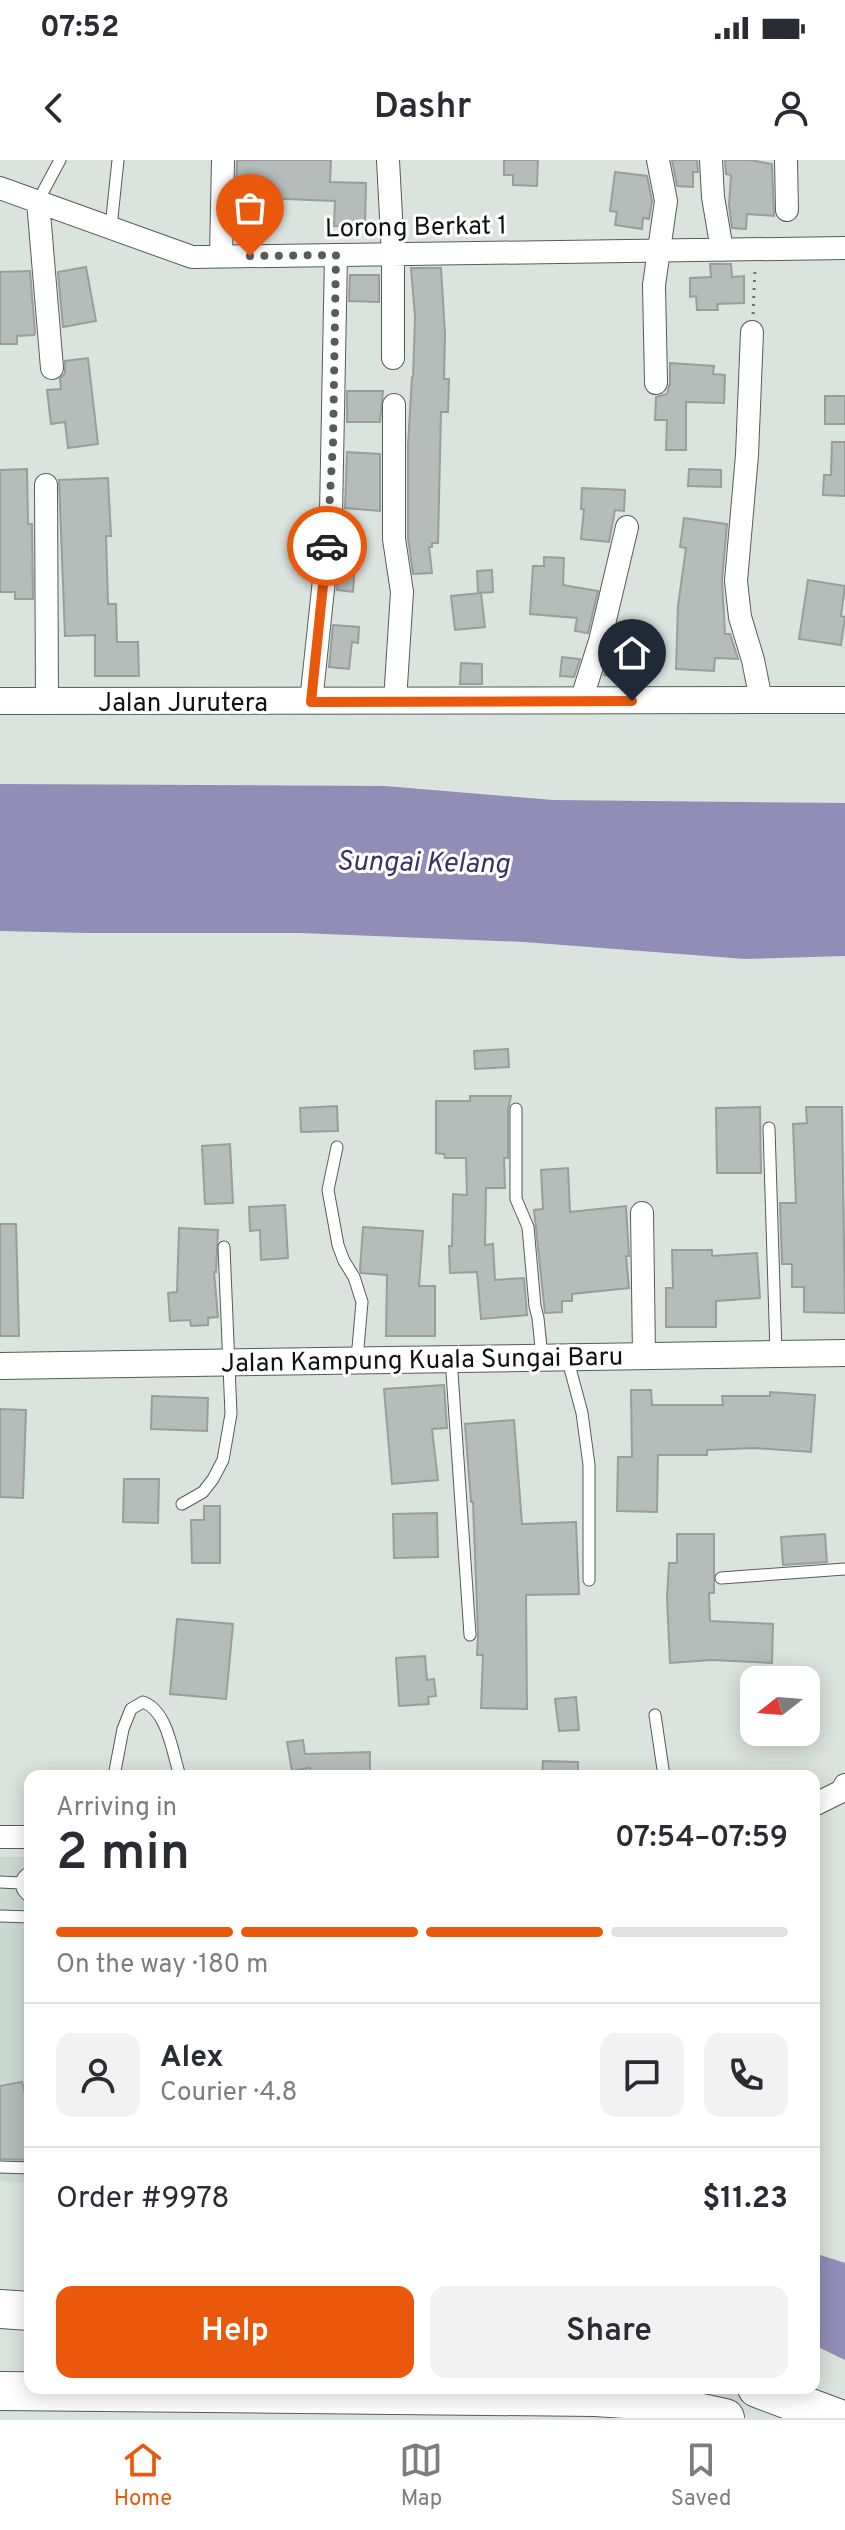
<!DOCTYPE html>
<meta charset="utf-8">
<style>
:root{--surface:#fff;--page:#f2f2f3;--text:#2b2b33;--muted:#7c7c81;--line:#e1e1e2;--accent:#ea580c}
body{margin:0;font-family:Overpass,sans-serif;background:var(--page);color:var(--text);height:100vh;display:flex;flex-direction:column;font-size:30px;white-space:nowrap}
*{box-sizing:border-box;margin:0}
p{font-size:26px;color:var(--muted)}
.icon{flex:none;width:44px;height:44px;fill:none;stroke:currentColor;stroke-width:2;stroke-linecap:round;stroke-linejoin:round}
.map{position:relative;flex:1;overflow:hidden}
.drawer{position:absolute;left:24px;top:1610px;width:796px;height:624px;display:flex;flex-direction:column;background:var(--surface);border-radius:16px;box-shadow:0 4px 20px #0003}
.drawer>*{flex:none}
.needle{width:52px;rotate:253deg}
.controls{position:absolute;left:740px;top:1506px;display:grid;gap:16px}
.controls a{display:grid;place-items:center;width:80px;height:80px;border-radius:16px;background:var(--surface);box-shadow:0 4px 20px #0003;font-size:40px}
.pin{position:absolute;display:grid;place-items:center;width:68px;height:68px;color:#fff;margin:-82px -34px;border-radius:50% 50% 50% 0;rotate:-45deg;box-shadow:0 0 8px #0007}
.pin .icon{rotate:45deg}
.courier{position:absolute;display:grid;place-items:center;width:80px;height:80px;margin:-40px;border:6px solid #ea580c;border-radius:50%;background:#fff;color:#222;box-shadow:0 2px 10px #0007}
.overview em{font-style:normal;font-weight:600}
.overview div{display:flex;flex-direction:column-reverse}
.overview{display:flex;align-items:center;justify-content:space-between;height:136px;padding:0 32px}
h1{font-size:52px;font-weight:600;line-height:60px}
.bar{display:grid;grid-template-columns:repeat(4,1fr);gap:12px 8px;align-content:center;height:96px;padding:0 32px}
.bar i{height:10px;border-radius:6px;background:var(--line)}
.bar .selected{background:var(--accent)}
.bar p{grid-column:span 4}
.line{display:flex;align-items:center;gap:20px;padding:0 32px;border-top:2px solid var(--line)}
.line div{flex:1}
.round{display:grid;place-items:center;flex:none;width:84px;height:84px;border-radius:16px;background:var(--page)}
.action{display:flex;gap:16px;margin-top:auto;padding:16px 32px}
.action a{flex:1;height:92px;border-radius:16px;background:var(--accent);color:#fff;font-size:32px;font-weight:600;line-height:92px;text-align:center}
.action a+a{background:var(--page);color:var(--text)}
.status{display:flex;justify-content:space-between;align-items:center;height:56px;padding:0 40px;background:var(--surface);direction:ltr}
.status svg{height:22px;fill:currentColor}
header{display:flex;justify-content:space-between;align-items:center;height:104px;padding:0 32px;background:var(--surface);font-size:36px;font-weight:600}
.tab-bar{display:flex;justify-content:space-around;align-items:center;height:112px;border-top:2px solid var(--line);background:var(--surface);font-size:22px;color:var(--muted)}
.tab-bar a{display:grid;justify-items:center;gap:4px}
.tab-bar .selected{color:var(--accent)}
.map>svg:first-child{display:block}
</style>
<div class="status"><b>07:52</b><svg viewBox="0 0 49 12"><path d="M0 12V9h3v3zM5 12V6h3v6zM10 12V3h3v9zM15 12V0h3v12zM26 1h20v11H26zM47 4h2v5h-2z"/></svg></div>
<header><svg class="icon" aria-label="back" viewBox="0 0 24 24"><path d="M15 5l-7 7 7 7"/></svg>Dashr<svg class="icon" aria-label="person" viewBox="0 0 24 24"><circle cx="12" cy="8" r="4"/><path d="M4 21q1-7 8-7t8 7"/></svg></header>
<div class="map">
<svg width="845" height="2258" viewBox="0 0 845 2258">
<rect width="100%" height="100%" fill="#dbe3df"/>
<!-- built -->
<path fill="#cad9d2" d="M0,1697H30V2023L0,2021Z"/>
<!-- water -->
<path fill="#918db7" d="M0,624L385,626L553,640L845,643V796L745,799L524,782L300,773H87L0,771Z
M814,2093L845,2103V2200L814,2185Z"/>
<!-- building -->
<path fill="#b5bcb9" stroke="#979e9b" stroke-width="2" d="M237,0H331L330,22L366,23L365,67L334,66L335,41L236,37Z
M504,0H538L537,26L513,25V15H504Z
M672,0H697L698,12H693V27L677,26Z
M725,0H750L772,4L774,56L747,54L746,69L732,68L729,45L731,15L726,14Z
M615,12L647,16L652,41L649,59L643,58L642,69L615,65L617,52L610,51Z
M710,104H731L732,117L744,116V143L717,144L718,150H697L696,136L690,137V118L711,117Z
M86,107L96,161L63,167L58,112Z
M411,108H441L445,174L444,219H449L448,252H441L438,383H432V387H429L432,413L413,414L408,378V285L412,217H413L415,157Z
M30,111L35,173L34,175L17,176V184H0V112Z
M350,115H379V142L349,141Z
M88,198L98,284L68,288L65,262L51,264L47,230L61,229L60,219L65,213V201Z
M670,203L714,206L713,214L725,215L724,243L686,242V290H666L667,260H655L656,237L667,234L670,223Z
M347,231H383L380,262H347Z
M825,236H845V264H825Z
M832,282H845V336L823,335L824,315H831Z
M347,292L380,294V351L345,348Z
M27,309L28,364H32L33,439H15V432H0V310Z
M689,309L721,310V327L688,326Z
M108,318L111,376H106L108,444H116L117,482H138L139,516H95V475L65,476L59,320Z
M582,328L625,330L624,351L615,350L609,382L581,379L584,349H581Z
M684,358L727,364L722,420L725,474H730L738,499L715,498L714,511L676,509L678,446L686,388L680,387Z
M342,385L356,386L353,432L337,430Z
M544,397L564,398L563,425L598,431L588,473L575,471L577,458L530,454L533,406H544Z
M492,410L493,432L478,433L477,411Z
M808,420L845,426L841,456L845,457L841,485L799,479Z
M481,433L485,467L455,470L451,436Z
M333,465L359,467L358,483L352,482L349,509L329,507Z
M562,497L580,499L574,517L560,516Z
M608,502L617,503L614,517L604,515Z
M461,503L482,504V524H460Z
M508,889L509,907L475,909L474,891Z
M470,936H511L508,949V998H504L505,1028H486L485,1085L493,1084L495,1120L524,1118L527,1155L481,1159L477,1112L450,1113L449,1086H452L453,1034L467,1035L466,998H445L444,994L436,993V941H470Z
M337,946L338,971L301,972L300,948Z
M760,947L761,1013H717L716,948Z
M806,947H842L845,1153L804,1152V1127H792V1104H782L780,1043H796L793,964L807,963Z
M230,984L233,1043L205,1044L202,986Z
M568,1008L570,1052L626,1046L629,1096H626L629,1128L572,1134V1141H562V1152L545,1153L534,1050L543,1049L541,1010Z
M285,1045L288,1098L261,1100L260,1070L250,1071L249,1047Z
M0,1064H16L19,1176H0Z
M363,1067L423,1071L419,1126H435V1176H386L387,1115L361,1113L360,1110Z
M179,1068L218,1070L216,1112H214L218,1157L208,1158V1165L191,1166L190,1160L170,1161L168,1133L177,1132Z
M672,1090H712V1096L757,1093L760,1138L716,1141V1167H666V1128H673Z
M444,1225L447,1268L432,1269L438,1320L392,1324L384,1229Z
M631,1230H651L652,1245H723L722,1236H770V1232L815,1235L811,1292L754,1288L707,1290V1295H658L657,1352L617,1351L618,1297H632Z
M152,1236L208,1238L207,1271L151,1269Z
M0,1249L26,1250L23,1338L0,1337Z
M514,1260L522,1364L576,1362L579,1434L526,1435L527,1549L481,1548L483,1495H477L478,1474L473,1342H471L465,1264Z
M124,1319H159L158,1363L123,1362Z
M204,1346H220V1403H192L191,1360H204Z
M437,1353L438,1397L394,1398L393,1354Z
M677,1374H714V1433H709L710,1461L773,1464L772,1503L712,1500L670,1503L667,1438L669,1403H677Z
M825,1374L827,1402L783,1405L781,1377Z
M177,1459L233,1464L226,1539L170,1534Z
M425,1496L427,1520L434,1519L436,1536L428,1537L429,1544L399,1546L396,1498Z
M576,1537L579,1570L559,1571L555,1539Z
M303,1580L305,1594L370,1592V1616H311L310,1608L292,1611L287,1582Z
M543,1601L578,1602V1616H542Z
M22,1922L30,1952V2000L0,1999V1926Z"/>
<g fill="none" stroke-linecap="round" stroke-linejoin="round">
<!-- service casing -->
<g stroke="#555c59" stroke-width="13">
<path id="service" d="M38,41L60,0
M111,67L118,0
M516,949V1039L528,1067L535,1146L538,1158L542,1197
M769,968L776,1193
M337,987L328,1030L338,1085L344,1101L354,1117L362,1142L357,1199
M567,1197L582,1253L589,1305V1420
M451,1198L470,1475
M182,1344L203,1332L213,1319L223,1300L231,1254L224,1087
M721,1418L845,1409
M655,1555L664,1616
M114,1616L123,1569L131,1549L143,1542C168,1551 172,1592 180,1616
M30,1712C18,1718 19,1730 30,1737
M0,1722L21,1723
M0,1756L30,1757
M0,2007L30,2008"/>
</g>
<!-- minor casing -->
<g stroke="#555c59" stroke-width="24">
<path id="minor" d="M388,0L393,95V198
M711,0L713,37L722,90
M786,0L787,50
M0,28L192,97L845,88
M38,41L52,208
M221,96L223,0
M752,172L747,295L736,421L740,457L753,500L761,540
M656,223L654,125L666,41L658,0
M394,245V379L402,432L395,541
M46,325L47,541
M581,541L600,481L627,367
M311,542L331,354L336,95
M642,1053L644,1195
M814,1645L842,1631L845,1625
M0,1677H30"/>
</g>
<!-- tertiary casing -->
<g stroke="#555c59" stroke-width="28">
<path id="tertiary" d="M0,541L845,540
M0,1206L845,1193"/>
</g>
<!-- motorway casing -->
<g stroke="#555c59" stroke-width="40">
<path id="motorway" d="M0,2149L30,2151
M757,2228L837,2258
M0,2231L595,2237L641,2240L725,2258"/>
</g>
<!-- path -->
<path stroke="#6e7370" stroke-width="3" stroke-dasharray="2 6" stroke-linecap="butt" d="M753,154L755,109"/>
<!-- service -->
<use href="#service" stroke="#fff" stroke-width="11"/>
<!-- minor -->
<use href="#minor" stroke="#fff" stroke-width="22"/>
<!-- tertiary -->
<use href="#tertiary" stroke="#fff" stroke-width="26"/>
<!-- motorway -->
<use href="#motorway" stroke="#fff" stroke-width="38"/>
</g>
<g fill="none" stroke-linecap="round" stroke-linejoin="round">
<!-- done -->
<path stroke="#575b59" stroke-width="8" stroke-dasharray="0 14.4" d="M250,96L336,95L333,283L327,386"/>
<!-- route -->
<path stroke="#ea580c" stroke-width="10" d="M327,386L311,542L632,541"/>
</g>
<g text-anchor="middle" stroke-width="6" stroke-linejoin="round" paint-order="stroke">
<!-- street labels -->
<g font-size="26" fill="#101211" stroke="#fff">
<text transform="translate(416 66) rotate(-1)" y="9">Lorong Berkat 1</text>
<text x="183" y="551">Jalan Jurutera</text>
<text transform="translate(422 1199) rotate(-1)" y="9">Jalan Kampung Kuala Sungai Baru</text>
</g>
<!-- water labels -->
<g font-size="28" font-style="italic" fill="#3b3168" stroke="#fff">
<text transform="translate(423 701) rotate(1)" y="10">Sungai Kelang</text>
</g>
</g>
</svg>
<div class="controls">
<a><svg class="needle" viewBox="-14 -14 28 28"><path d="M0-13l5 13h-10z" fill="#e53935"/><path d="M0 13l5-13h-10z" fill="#7c7c81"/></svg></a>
</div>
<div class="pin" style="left:250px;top:96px;background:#ea580c"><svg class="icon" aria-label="bag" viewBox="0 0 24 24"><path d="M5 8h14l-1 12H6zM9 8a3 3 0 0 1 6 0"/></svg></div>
<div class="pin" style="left:632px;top:541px;background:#1f2937"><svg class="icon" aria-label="home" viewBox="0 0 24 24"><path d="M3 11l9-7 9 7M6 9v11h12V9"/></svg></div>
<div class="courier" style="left:327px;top:386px"><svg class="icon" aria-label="car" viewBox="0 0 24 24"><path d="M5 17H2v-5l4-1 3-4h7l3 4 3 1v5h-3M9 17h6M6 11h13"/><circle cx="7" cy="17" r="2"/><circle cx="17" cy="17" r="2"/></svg></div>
<section class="drawer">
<div class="overview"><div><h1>2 min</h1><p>Arriving in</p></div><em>07:54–07:59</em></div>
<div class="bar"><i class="selected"></i><i class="selected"></i><i class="selected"></i><i></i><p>On the way · 180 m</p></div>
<div class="line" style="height:144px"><a class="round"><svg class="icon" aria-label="person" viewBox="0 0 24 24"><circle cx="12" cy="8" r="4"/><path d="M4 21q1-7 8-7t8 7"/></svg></a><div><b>Alex</b><p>Courier · 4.8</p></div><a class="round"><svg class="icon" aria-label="chat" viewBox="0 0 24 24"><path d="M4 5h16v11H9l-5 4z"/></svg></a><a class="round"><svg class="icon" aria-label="phone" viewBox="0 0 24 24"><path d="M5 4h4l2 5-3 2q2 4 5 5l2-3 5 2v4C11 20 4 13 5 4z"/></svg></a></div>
<div class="line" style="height:104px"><div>Order #9978</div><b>$11.23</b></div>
<div class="action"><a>Help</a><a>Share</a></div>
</section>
</div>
<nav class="tab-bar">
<a class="selected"><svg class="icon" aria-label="home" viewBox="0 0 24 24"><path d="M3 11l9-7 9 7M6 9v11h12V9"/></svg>Home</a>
<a><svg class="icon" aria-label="map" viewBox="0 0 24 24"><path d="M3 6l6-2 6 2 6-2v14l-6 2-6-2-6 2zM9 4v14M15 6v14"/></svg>Map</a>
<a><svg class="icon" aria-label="saved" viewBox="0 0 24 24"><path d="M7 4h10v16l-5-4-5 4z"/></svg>Saved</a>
</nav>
